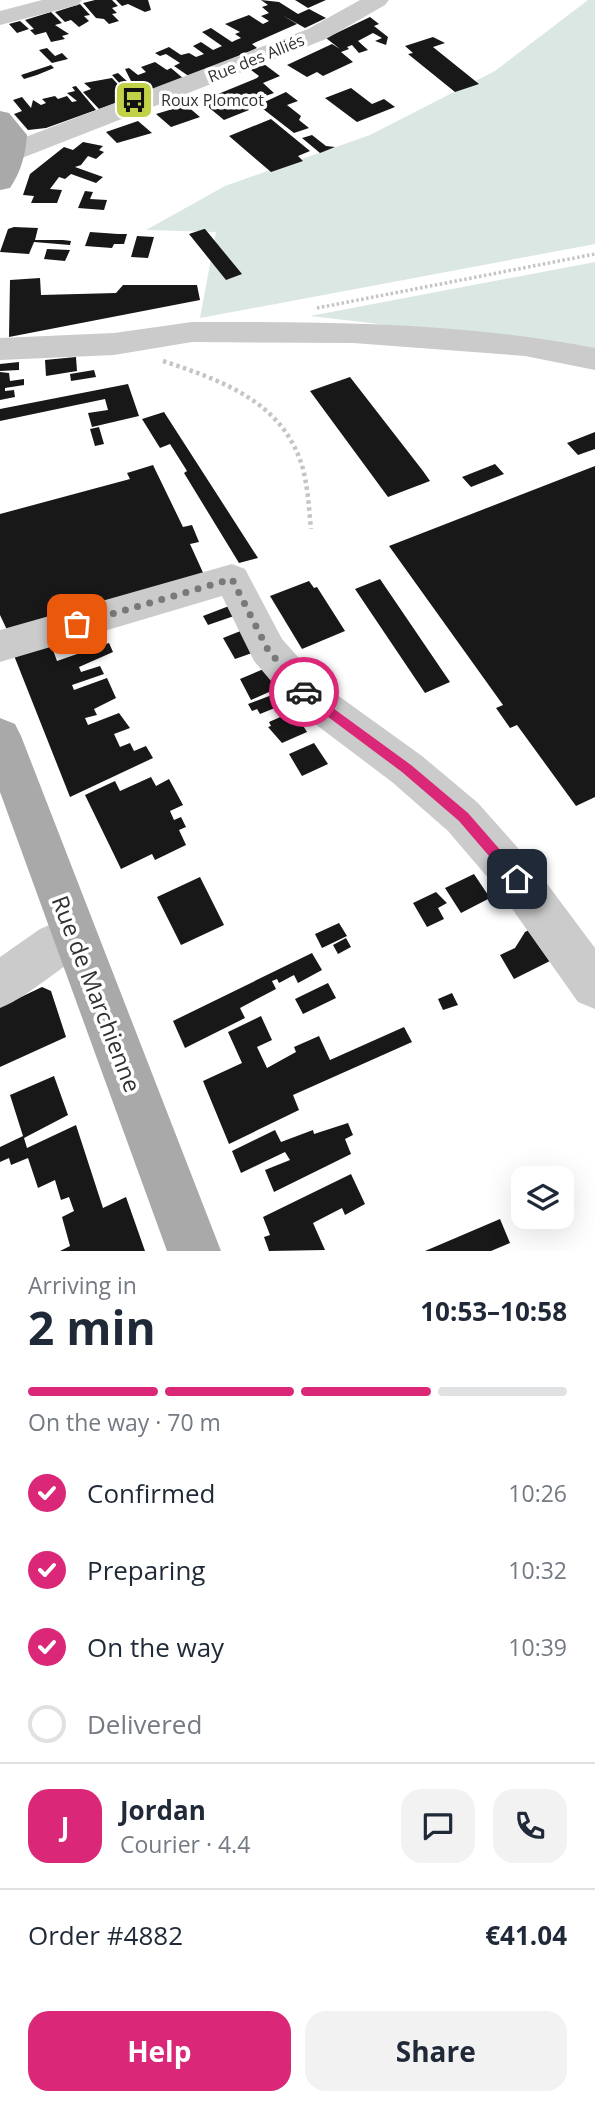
<!DOCTYPE html>
<meta charset="utf-8">
<style>
:root{--surface:#fff;--page:#f2f2f3;--text:#1f2937;--muted:#747a83;--line:#e0e1e3;--accent:#db2777}
body{margin:0;font-family:"Open Sans",sans-serif;background:var(--page);color:var(--text);height:100vh;display:flex;flex-direction:column;font-size:26px;white-space:nowrap}
*{box-sizing:border-box;margin:0}
p{font-size:23px;color:var(--muted)}
.icon{flex:none;width:38px;height:38px;fill:none;stroke:currentColor;stroke-width:2;stroke-linecap:round;stroke-linejoin:round}
.map{position:relative;height:1251px;overflow:hidden}
.drawer{display:flex;flex-direction:column;background:var(--surface);flex:1}
.drawer>*{flex:none}
.buttons{position:absolute;left:511px;top:1166px;display:grid;gap:14px}
.buttons a{display:grid;place-items:center;width:63px;height:63px;border-radius:14px;background:var(--surface);box-shadow:0 7px 28px #0002;font-size:35px}
.pin{position:absolute;display:grid;place-items:center;width:60px;height:60px;color:#fff;margin:-30px;border-radius:14px;box-shadow:0 4px 10px #0006}
.courier{position:absolute;display:grid;place-items:center;width:70px;height:70px;margin:-35px;border:5px solid #db2777;border-radius:50%;background:#fff;color:#222;box-shadow:0 2px 9px #0007}
.headline em{font-style:normal;font-weight:700}
.headline div{display:flex;flex-direction:column-reverse}
.headline{display:flex;align-items:center;justify-content:space-between;height:119px;padding:0 28px}
h1{font-size:46px;font-weight:700;line-height:52px}
.bar{display:grid;grid-template-columns:repeat(4,1fr);gap:10px 7px;align-content:center;height:84px;padding:0 28px}
.bar i{height:9px;border-radius:5px;background:var(--line)}
.bar .current{background:var(--accent)}
.bar p{grid-column:span 4}
.line{display:flex;align-items:center;gap:18px;padding:0 28px;border-top:2px solid var(--line)}
.line div{flex:1}
.round{display:grid;place-items:center;flex:none;width:74px;height:74px;border-radius:21px;background:var(--page)}
ol{padding:0 28px;list-style:none}
li{display:flex;align-items:center;gap:21px;height:77px}
li p{margin-inline-start:auto}
li .icon{padding:7px;border-radius:50%;background:var(--accent);color:#fff;stroke-width:4}
li:last-child{color:var(--muted)}
li i{width:38px;height:38px;border:4px solid var(--line);border-radius:50%}
.button{display:flex;gap:14px;margin-top:auto;padding:14px 28px}
.button a{flex:1;height:80px;border-radius:21px;background:var(--accent);color:#fff;font-size:28px;font-weight:700;line-height:80px;text-align:center}
.button a+a{background:var(--page);color:var(--text)}
.map>svg:first-child{display:block}
</style>
<div class="map">
<svg width="595" height="1251" viewBox="0 0 595 1251">
<rect width="100%" height="100%" fill="#fff"/>
<!-- green -->
<path fill="#dbe7e2" d="M588,0H595V244L200,318L216,232L146,230L225,186L370,135L495,71Z
M595,262V349L310,316Z"/>
<!-- building -->
<path fill="#181818" d="M95,0H112L118,6L112,8L117,13L112,14L119,21L109,24L104,19L96,18L83,3Z
M116,0H148L151,10L145,12L128,4L122,6Z
M261,0L279,2L298,14L309,9L326,18L305,28L282,15L297,24L252,44L257,48L190,77L174,66L180,63L166,54L160,56L155,53L169,47L181,55L189,53L196,57L204,54L193,46L201,42L213,50L222,46L202,32L211,28L232,42L236,40L241,38L235,34L240,32L225,24L249,15L263,24L269,21L261,16L269,13L262,7L268,5Z
M295,0H326L308,8Z
M80,4L90,15L84,16L89,21L79,27L71,20L65,22L55,12Z
M51,12L62,23L55,25L69,34L62,36L65,39L51,42L46,32L35,35L30,30L34,29L25,20Z
M370,17L379,24L374,26L388,37L386,45L375,41L382,38L373,33L358,41L368,50L359,53L352,45L347,47L349,49L341,52L353,62L323,76L317,72L307,77L287,65L332,44L340,49L326,38Z
M20,21L29,29L17,33L9,24Z
M433,37L445,43L433,47L479,84L455,92L408,54L413,53L405,46Z
M47,48L55,56L62,53L68,59L52,63L39,50Z
M155,62L167,70L171,68L184,79L132,97L112,75L118,73L129,83L131,81L125,69L129,68L138,75L146,72L141,67Z
M264,64L280,76L263,83L274,93L242,104L249,110L224,120L201,101L257,78L259,76L251,70Z
M51,65L54,68L37,75L24,79L21,75Z
M112,78L131,98L99,109L83,92L91,89L84,83Z
M76,86L96,110L46,128L28,130L14,114L22,111L13,100L22,97L31,108L33,100L41,105L46,103L42,99L55,96L58,99L67,96L72,102L77,101L67,93L75,91L72,87Z
M351,88L372,104L384,99L395,107L357,122L325,98Z
M286,92L298,101L287,105L301,116L299,120L309,128L294,133L258,105Z
M186,105L200,117L171,127L156,114Z
M271,119L310,151L298,156L303,161L271,172L229,136Z
M138,121L152,133L117,143L106,132Z
M312,135L326,146L335,147L320,153L302,138Z
M83,142L103,146L99,150L104,152L96,159L88,156L81,165L75,167L103,177L96,183L71,174L65,179L59,177L50,189L62,190L57,203H31L34,196L23,195L30,174L64,147L73,150Z
M85,191L93,192L90,199L107,200L104,210L78,208Z
M14,227L38,228L35,240H63L71,241L70,245L34,242L29,254L0,252L8,229Z
M204,229H205L242,274L226,280L189,234Z
M90,232L118,234H127L124,244H114L112,248L85,246Z
M137,236L154,237L148,258L131,257Z
M47,249L70,250L65,261L44,259Z
M40,278L41,295L116,293L123,285H197L200,300L9,337L10,280Z
M76,357L77,371L46,376L45,360Z
M19,362V370L0,371V364Z
M94,370L96,377L71,381L70,374Z
M0,372L9,373L10,381L24,379V385L5,388V391L14,390L15,397L0,400Z
M350,377L423,471L430,481L388,497L310,391Z
M128,384L139,416L92,427L88,413L108,410L105,399L0,421V409Z
M164,412L258,558L239,563L184,473L187,471L170,444L160,448L142,419Z
M99,427L104,444L95,446L90,429Z
M595,432V449L578,455L567,443Z
M495,464L504,474L471,487L462,477Z
M153,465L183,527L192,525L199,542L190,544L205,577L8,632L0,615V514L130,479L127,473Z
M595,466V797L576,806L517,725L510,728L496,708L503,705L389,546Z
M380,579L450,682L425,693L355,589Z
M309,581L314,588L317,587L345,631L302,649L270,596Z
M229,606L234,616L208,625L203,616Z
M243,630L255,652L235,659L223,638Z
M58,633L63,648L53,650L57,661L109,643L113,652L79,667L81,672L100,666L104,674L72,685L74,690L107,678L116,698L94,709L97,715L85,718L88,725L119,713L130,728L114,734L120,747L130,743L134,751L146,746L153,758L70,797L13,653Z
M266,668L278,688L251,700L240,679Z
M280,692L287,703L260,714L257,709L252,711L248,704Z
M294,711L307,732L282,743L268,727L271,726L269,722Z
M314,743L328,764L302,776L289,754Z
M151,777L156,786L169,779L183,805L170,811L174,820L181,817L186,827L179,830L186,845L155,860L152,854L121,869L85,795L115,781L120,791Z
M474,874L490,898L461,913L445,888Z
M200,877L224,925L181,945L157,897Z
M436,892L447,903L438,908L444,919L427,927L413,903Z
M544,922L566,953L514,979L500,955L515,948L525,932Z
M339,923L347,936L322,948L315,934Z
M346,938L351,947L338,954L333,945Z
M312,953L322,970L298,983L294,975L279,983L277,979L272,981L276,989L240,1008L245,1018L185,1048L173,1021Z
M328,983L336,998L303,1014L295,999Z
M42,987L51,991L66,1037L0,1067V1007Z
M452,993L458,1005L443,1010L438,999Z
M261,1016L272,1040L257,1047L267,1068L296,1052L294,1047L319,1036L330,1060L404,1027L412,1042L293,1095L299,1110L229,1144L203,1081L242,1063L228,1032Z
M54,1076L68,1115L24,1138L27,1148L76,1125L103,1208L126,1197L145,1251H60L70,1246L62,1217L74,1211L69,1197L61,1200L55,1180L38,1188L28,1158L11,1165L9,1158L0,1162V1147L23,1136L10,1095Z
M348,1123L353,1135L345,1139L351,1154L274,1192L265,1170L290,1160L285,1152L241,1173L232,1151L275,1130L281,1142L313,1130L314,1134Z
M351,1174L365,1204L345,1215L342,1208L313,1223L325,1250L269,1251L264,1237L270,1235L263,1217Z
M500,1219L510,1243L491,1251H425Z"/>
<g fill="none" stroke-linecap="round" stroke-linejoin="round">
<!-- path-far1 -->
<path stroke="#c5c5c5" stroke-width="3.5" stroke-dasharray="2.5 2.5" stroke-linecap="butt" d="M317,308L595,254"/>
<!-- path -->
<path stroke="#c5c5c5" stroke-width="4.5" stroke-dasharray="3.5 3.5" stroke-linecap="butt" d="M163,361C223,381 284,402 303,469C308,489 309,509 311,529"/>
<!-- minor -->
<path fill="#cbcbcb" fill-rule="evenodd" d="M42,0H82L78,5L0,25V11Z
M360,0H389L385,5L326,39L22,158L12,160L0,154L2,146L308,29Z
M192,322C327,322 462,322 595,348V370L525,356L353,343L192,342L114,355L0,360V338L114,333Z
M232,564L245,569L282,639L322,684L422,756L478,803L533,865L595,948V1009L578,1002L501,893L448,831L392,782L294,708L254,661L222,596L0,662V630Z
M75,914L91,921L98,936L91,951C58,966 34,994 0,1008V957L40,929Z"/>
<!-- major -->
<path fill="#a9a9a9" fill-rule="evenodd" d="M0,111L9,113L27,135C26,153 21,172 10,188L0,190Z
M0,718L15,724L21,736L221,1251H167L0,792Z"/>
</g>
<!-- route -->
<path fill="#db2777" d="M304,687L411,765L468,813L522,875V884H513L459,821L402,772L300,696L298,692Z"/>
<g fill="none" stroke-linecap="round" stroke-linejoin="round">
<!-- done -->
<path stroke="#797979" stroke-width="7" stroke-dasharray="0 12.6" d="M77,624L232,579L268,650L304,692"/>
</g>
<!-- icons -->
<defs>
<g id="bus-square" transform="scale(2.0125)"><rect x="-9" y="-9" width="18" height="18" rx="4" fill="#c1d248" stroke="#fff"/><path d="M-5-6H5V4H4V6H2V4H-2V6H-4V4H-5ZM-3.5-4V0h7V-4ZM-3.5 1.2v1.5H-2V1.2ZM2 1.2v1.5H3.5V1.2Z" fill="#111"/></g>
</defs>
<g fill-rule="evenodd">
<use href="#bus-square" x="134" y="100"/>
</g>
<g text-anchor="middle" stroke-width="7" stroke-linejoin="round" paint-order="stroke">
<!-- far-street labels -->
<g font-size="16" fill="#313131" stroke="#fff">
<text transform="translate(256 58) rotate(-22)" y="6">Rue des Alliés</text>
</g>
<!-- far-poi labels -->
<g font-size="16" fill="#313131" stroke="#fff" text-anchor="start">
<text x="161" y="106">Roux Plomcot</text>
</g>
<!-- near-street labels -->
<g font-size="23" fill="#313131" stroke="#fff">
<text transform="translate(96 994) rotate(69)" y="8">Rue de Marchienne</text>
</g>
</g>
</svg>
<div class="buttons">
<a><svg class="icon" aria-label="layers" viewBox="0 0 24 24"><path d="M12 4l9 5-9 5-9-5zM3 14l9 5 9-5"/></svg></a>
</div>
<div class="pin" style="left:77px;top:624px;background:#ea580c"><svg class="icon" aria-label="bag" viewBox="0 0 24 24"><path d="M5 8h14l-1 12H6zM9 8a3 3 0 0 1 6 0"/></svg></div>
<div class="pin" style="left:517px;top:879px;background:#1f2937"><svg class="icon" aria-label="home" viewBox="0 0 24 24"><path d="M3 11l9-7 9 7M6 9v11h12V9"/></svg></div>
<div class="courier" style="left:304px;top:692px"><svg class="icon" aria-label="car" viewBox="0 0 24 24"><path d="M5 17H2v-5l4-1 3-4h7l3 4 3 1v5h-3M9 17h6M6 11h13"/><circle cx="7" cy="17" r="2"/><circle cx="17" cy="17" r="2"/></svg></div>
</div>
<section class="drawer">
<div class="headline"><div><h1>2 min</h1><p>Arriving in</p></div><em>10:53–10:58</em></div>
<div class="bar"><i class="current"></i><i class="current"></i><i class="current"></i><i></i><p>On the way · 70 m</p></div>
<ol>
<li><svg class="icon" aria-label="check" viewBox="0 0 24 24"><path d="M5 12l5 5 9-10"/></svg>Confirmed<p>10:26</p></li>
<li><svg class="icon" aria-label="check" viewBox="0 0 24 24"><path d="M5 12l5 5 9-10"/></svg>Preparing<p>10:32</p></li>
<li><svg class="icon" aria-label="check" viewBox="0 0 24 24"><path d="M5 12l5 5 9-10"/></svg>On the way<p>10:39</p></li>
<li><i></i>Delivered</li>
</ol>
<div class="line" style="height:126px"><b class="round" style="background:var(--accent);color:#fff">J</b><div><b>Jordan</b><p>Courier · 4.4</p></div><a class="round"><svg class="icon" aria-label="chat" viewBox="0 0 24 24"><path d="M4 5h16v11H9l-5 4z"/></svg></a><a class="round"><svg class="icon" aria-label="phone" viewBox="0 0 24 24"><path d="M5 4h4l2 5-3 2q2 4 5 5l2-3 5 2v4C11 20 4 13 5 4z"/></svg></a></div>
<div class="line" style="height:91px"><div>Order #4882</div><b>€41.04</b></div>
<div class="button"><a>Help</a><a>Share</a></div>
</section>
